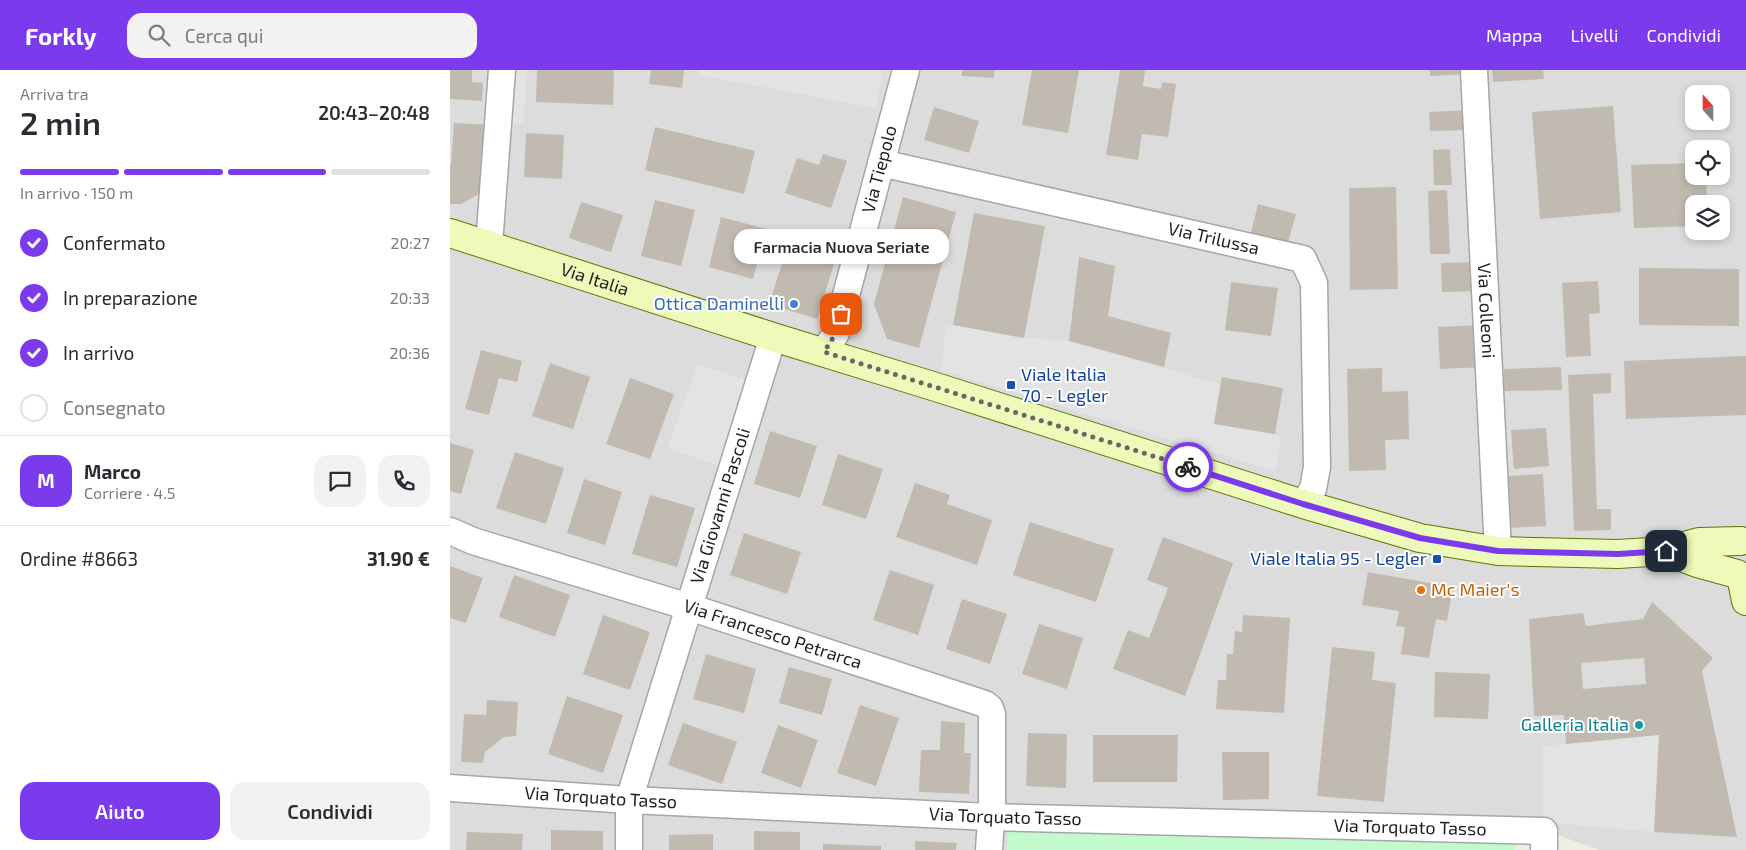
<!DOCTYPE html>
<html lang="it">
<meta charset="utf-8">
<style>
:root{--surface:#fff;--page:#f2f2f3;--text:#2b2b33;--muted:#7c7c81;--line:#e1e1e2;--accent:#7c3aed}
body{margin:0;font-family:"Exo 2",sans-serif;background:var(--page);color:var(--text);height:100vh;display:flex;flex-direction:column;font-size:19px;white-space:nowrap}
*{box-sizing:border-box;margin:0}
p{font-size:16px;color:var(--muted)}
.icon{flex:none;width:28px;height:28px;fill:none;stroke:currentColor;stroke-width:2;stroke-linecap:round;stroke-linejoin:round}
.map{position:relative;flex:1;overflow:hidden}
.sheet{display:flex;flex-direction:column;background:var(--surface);width:450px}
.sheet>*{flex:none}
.needle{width:32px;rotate:339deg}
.controls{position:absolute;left:1235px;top:15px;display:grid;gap:10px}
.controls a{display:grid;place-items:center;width:45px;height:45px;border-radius:10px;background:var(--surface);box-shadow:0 2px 8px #0003;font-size:25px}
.pin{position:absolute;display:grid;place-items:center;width:42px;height:42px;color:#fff;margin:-21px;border-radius:10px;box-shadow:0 2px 8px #0006}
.courier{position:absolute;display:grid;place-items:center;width:50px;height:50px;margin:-25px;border:4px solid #7c3aed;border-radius:50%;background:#fff;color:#222;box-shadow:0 1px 6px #0007}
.bubble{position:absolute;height:35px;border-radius:15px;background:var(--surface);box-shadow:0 2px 8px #0003;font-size:16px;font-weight:600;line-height:35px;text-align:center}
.overview em{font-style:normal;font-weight:600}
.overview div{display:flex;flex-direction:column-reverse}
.overview{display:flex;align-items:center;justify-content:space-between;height:85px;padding:0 20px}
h1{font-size:32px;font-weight:600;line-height:38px}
.bar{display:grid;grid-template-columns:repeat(4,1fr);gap:8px 5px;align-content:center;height:60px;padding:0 20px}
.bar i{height:6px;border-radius:4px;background:var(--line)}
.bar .selected{background:var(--accent)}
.bar p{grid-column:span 4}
.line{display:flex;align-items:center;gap:12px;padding:0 20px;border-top:1px solid var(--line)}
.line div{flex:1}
.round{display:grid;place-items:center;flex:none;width:52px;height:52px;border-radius:15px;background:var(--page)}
ol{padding:0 20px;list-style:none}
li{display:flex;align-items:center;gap:15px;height:55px}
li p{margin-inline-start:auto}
li .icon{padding:5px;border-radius:50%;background:var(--accent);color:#fff;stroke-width:4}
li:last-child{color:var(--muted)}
li i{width:28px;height:28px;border:2px solid var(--line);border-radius:50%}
.primary-button{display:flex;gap:10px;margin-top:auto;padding:10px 20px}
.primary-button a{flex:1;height:58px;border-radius:15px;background:var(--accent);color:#fff;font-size:20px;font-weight:600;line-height:58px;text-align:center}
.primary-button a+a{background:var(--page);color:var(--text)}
header{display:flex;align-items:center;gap:30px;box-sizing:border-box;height:70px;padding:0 25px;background:var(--accent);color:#fff}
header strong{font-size:24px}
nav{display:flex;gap:28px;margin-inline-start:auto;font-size:18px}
.search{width:350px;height:45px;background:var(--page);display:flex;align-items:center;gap:12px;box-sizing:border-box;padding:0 18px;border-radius:15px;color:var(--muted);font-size:19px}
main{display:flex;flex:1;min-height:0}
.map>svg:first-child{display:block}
</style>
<header>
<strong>Forkly</strong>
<div class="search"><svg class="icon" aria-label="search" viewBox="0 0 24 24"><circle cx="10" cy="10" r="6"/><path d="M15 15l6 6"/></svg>Cerca qui</div>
<nav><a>Mappa</a><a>Livelli</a><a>Condividi</a></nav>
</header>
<main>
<section class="sheet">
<div class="overview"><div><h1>2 min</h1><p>Arriva tra</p></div><em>20:43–20:48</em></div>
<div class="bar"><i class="selected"></i><i class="selected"></i><i class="selected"></i><i></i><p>In arrivo · 150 m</p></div>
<ol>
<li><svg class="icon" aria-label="check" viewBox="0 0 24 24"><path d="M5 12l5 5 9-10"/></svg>Confermato<p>20:27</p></li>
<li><svg class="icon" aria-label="check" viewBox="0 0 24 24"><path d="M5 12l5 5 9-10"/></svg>In preparazione<p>20:33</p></li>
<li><svg class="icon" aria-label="check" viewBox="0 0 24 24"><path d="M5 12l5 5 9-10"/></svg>In arrivo<p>20:36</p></li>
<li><i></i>Consegnato</li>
</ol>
<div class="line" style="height:90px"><b class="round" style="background:var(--accent);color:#fff">M</b><div><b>Marco</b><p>Corriere · 4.5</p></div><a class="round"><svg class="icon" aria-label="chat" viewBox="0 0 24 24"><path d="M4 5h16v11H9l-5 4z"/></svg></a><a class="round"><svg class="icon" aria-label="phone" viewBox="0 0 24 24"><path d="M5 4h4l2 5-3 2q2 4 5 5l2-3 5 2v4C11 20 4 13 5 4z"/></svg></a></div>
<div class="line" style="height:65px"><div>Ordine #8663</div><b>31.90 €</b></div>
<div class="primary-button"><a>Aiuto</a><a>Condividi</a></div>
</section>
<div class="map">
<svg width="1296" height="780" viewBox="0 0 1296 780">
<rect width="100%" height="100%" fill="#f0ede5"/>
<!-- residential -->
<path fill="#dddcdc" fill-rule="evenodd" d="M0,0H1296V780H1149L1069,751L557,780H0ZM1244,24H1271V51H1244ZM1244,79H1271V106H1244ZM1244,134H1271V161H1244Z"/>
<!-- park -->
<path fill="#c2facd" d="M557,754L1065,768V780H557Z"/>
<!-- parking -->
<path fill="#e3e3e3" d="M60,0H76L74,52L59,58Z
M249,0H433L426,38L249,5Z
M503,255L574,268L619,271L770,314L763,353L831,366L825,401L491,300L496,258Z
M247,294L299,311L269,396L218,378Z
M1209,665L1204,762L1093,752V676Z"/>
<!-- building -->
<path fill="#c0bab1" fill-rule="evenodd" d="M0,0H22V12L33,13L32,31L0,29Z
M87,0H164L163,35L86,32Z
M201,0H234L232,18L199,14Z
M512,0H544V8L512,6Z
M582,0H629L618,63L572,55Z
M670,0H695L693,16L711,19L712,12L726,14L718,67L692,64L688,90L656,85Z
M980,0H1017L1018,4L980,6Z
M1042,0H1093L1094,9L1043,12Z
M1163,36L1171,142L1090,149L1082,42Z
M484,37L529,51L519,83L474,70Z
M1021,40L1022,60L980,61L979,42Z
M4,53L41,55L38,119L11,134H0V95H1Z
M205,57L305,81L294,124L195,100Z
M76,63L114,65L112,109L74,107Z
M1000,79L1002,115H984L983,80Z
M373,84L397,91L381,138L335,123L347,88L369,95Z
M1244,93V106H1256L1257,134H1244V156L1184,158L1181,95Z
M946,117L948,219L900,220L899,118Z
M997,120L1000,184H980L978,121Z
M453,127L506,142L469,278L437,269L424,234Z
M205,130L245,140L231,196L191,186Z
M131,132L173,145L161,182L119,168Z
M808,134L846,144L838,172L801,163Z
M524,143L595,156L574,268L503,255Z
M271,147L316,159L303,209L259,197Z
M341,166L388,181L367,249L319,234Z
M629,187L665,196L658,246L721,263L714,297L619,271Z
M1029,192L1030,221L992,222L991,193Z
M1189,198L1289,199V256L1189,255Z
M1148,211L1150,243L1139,244L1141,286L1116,287L1112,213Z
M781,212L828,218L821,266L775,260Z
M1032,255L1034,297L990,299L988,257Z
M31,280L72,291L67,312L49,308L39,345L15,339Z
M1296,286V345L1176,349L1174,291Z
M100,293L140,307L123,359L82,346Z
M1111,297L1112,320L1054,321V299Z
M932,298V322L958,321L959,369L935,370L936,400L899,401L897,299Z
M1161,303V323L1143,324L1147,439H1161V460L1124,461L1118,305Z
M772,307L833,318L825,364L764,354Z
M180,308L224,324L200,389L156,374Z
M1096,358L1099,396L1064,399L1061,360Z
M320,361L367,376L350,428L304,414Z
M0,373L24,380L11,424L0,421Z
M65,382L114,398L96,454L46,438Z
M388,384L433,399L416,449L372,435Z
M1093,404L1096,456L1059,458L1056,406Z
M134,409L172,422L155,475L117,463Z
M465,413L500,425L497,434L542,450L527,495L446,467Z
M200,425L245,438L227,497L182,484Z
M580,452L664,479L646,532L563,505Z
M294,463L351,482L337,524L280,505Z
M713,467L783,493L735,626L663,599L678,560L699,568L718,518L697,510Z
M0,496L33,508L16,553L0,548Z
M440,500L484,515L468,565L423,550Z
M918,502L1003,517L997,551L986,549L979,588L951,584L955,557L946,556L949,541L912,535Z
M64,505L120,525L105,567L49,547Z
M512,529L557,544L540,594L496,579Z
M1202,532L1263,588L1252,601L1287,767L1204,762L1209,665L1116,674L1114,645L1084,646L1079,549L1133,543L1136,556L1193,549ZM1194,588L1196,614L1133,619L1131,593Z
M153,545L200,562L180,620L133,604Z
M793,545L840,548L834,643L766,639L768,610H776L777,584H783L785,561L792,562Z
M589,554L633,568L617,619L572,604Z
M882,577L925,582L922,610L946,613L934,732L867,726Z
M256,584L306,599L294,643L243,629Z
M339,597L382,609L372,645L329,633Z
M985,602L1040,604L1038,649L984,647Z
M117,626L173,645L153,703L98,684Z
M37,630L68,632L66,666L54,667L35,682L33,693L11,692L14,644L36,645Z
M410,635L449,648L426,716L387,703Z
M491,651L515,653L514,683H521L519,724L469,722L471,680H490Z
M233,653L287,672L272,714L218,695Z
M328,655L368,670L351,718L311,703Z
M578,663L617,664L616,718L576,716Z
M643,665H728L727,712H643Z
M772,682H819V729L773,730Z
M101,760L153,761V780H101Z
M304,761L350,762V780H304Z
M17,762L73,764L72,780H16Z
M263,764V780H219V765Z
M465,771L507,773L506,780H465Z
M373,774L431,776V780H373Z"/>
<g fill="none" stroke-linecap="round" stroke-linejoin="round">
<!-- street casing -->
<g stroke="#a6a6a6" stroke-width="29">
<g id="street">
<path id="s1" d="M1024,0L1048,481"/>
<path id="s2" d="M431,93L853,189L864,213L867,397L863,419L853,434"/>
<path d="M39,175L52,0"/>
<path id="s3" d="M374,282L386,263L456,0"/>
<path id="s4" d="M0,461L23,471L239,537L535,634L540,638L542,644V733L539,780"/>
<path id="s5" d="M0,718L179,730L540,747L1094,761V780"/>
<path id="s6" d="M179,780V730L323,267"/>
</g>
</g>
<!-- secondary casing -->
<g stroke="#5c7704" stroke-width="30">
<g id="secondary">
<path id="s7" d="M0,163L323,267L489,318L853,434L970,468L1048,481L1168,484L1216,481L1249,472L1291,471"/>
<path d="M1216,481L1247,493L1287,504"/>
<path d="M1292,511L1296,531"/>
</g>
</g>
<!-- street -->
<use href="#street" stroke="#fff" stroke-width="26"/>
<!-- secondary -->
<use href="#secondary" stroke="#eefab9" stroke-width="28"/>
</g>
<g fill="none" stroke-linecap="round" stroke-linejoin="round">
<!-- done -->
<path stroke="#686764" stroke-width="5" stroke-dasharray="0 9" d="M391,244L386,263L374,282L738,397"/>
<!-- route -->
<path stroke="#7c3aed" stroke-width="6" d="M738,397L853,434L970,468L1048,481L1168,484L1216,481"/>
</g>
<!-- markers -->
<circle fill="#3f7fe0" stroke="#fff" stroke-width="2" cx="344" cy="234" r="5"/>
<g fill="#1a4fb4" stroke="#fff" stroke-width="2">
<rect x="556" y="310" width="10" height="10" rx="2.5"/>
<rect x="982" y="484" width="10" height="10" rx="2.5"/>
</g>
<circle fill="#e8710a" stroke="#fff" stroke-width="2" cx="971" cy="520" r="5"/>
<circle fill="#0f9aa8" stroke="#fff" stroke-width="2" cx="1189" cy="655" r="5"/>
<g text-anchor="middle" stroke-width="4" stroke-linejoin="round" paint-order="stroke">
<!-- street labels -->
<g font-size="18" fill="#1f1f1f" stroke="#fff">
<text dy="6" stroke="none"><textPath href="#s3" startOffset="192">Via Tiepolo</textPath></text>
<text dy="6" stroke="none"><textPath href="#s2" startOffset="341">Via Trilussa</textPath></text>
<text dy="6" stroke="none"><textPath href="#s7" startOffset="152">Via Italia</textPath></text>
<text dy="6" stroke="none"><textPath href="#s1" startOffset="241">Via Colleoni</textPath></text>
<text dy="6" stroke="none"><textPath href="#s6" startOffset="358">Via Giovanni Pascoli</textPath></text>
<text dy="6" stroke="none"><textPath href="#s4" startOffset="339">Via Francesco Petrarca</textPath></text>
<text dy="6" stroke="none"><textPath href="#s5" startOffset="151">Via Torquato Tasso</textPath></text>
<text dy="6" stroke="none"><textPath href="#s5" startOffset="556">Via Torquato Tasso</textPath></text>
<text dy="6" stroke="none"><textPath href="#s5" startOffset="961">Via Torquato Tasso</textPath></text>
</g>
<!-- shop labels -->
<g font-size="18" fill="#366cbe" stroke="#fff" text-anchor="end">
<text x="334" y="240">Ottica Daminelli</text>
</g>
<!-- transit labels -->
<g font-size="18" fill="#164399" stroke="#fff" text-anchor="start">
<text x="571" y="311">Viale Italia<tspan x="571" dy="21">70 - Legler</tspan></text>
<text x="977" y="495" text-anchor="end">Viale Italia 95 - Legler</text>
</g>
<!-- food labels -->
<g font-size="18" fill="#c56008" stroke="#fff" text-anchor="start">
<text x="981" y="526">Mc Maier's</text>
</g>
<!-- culture labels -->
<g font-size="18" fill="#0d838f" stroke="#fff" text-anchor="end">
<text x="1179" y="661">Galleria Italia</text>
</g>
</g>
</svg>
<div class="controls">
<a><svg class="needle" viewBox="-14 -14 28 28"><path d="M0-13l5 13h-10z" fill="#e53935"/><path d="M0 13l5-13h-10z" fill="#7c7c81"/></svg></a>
<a><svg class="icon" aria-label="locate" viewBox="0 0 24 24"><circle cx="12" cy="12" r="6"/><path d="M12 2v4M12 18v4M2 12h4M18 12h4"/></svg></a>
<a><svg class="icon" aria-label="layers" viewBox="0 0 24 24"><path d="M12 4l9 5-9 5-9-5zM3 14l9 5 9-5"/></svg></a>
</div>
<div class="pin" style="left:391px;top:244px;background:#ea580c"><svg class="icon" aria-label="bag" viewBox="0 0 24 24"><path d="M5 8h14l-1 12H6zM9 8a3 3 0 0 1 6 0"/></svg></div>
<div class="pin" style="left:1216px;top:481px;background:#1f2937"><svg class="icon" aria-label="home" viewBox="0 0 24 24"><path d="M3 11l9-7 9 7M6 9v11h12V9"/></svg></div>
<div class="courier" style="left:738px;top:397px"><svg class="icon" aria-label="bike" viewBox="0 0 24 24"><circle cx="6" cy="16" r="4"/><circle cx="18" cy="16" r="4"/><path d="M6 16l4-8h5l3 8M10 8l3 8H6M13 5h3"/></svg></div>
<div class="bubble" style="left:284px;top:159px;width:215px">Farmacia Nuova Seriate</div>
</div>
</main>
